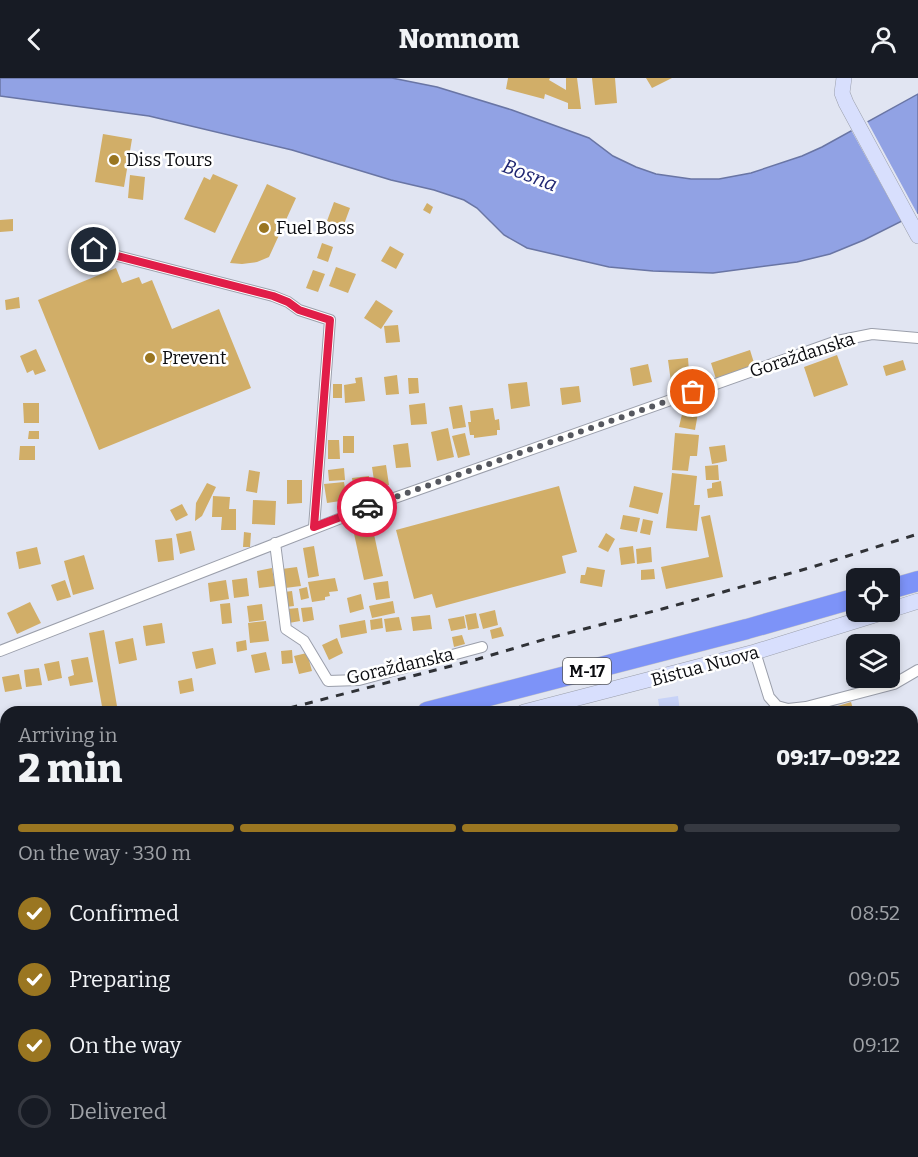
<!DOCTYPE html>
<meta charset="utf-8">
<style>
:root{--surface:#171b24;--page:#20242c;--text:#f1f3f6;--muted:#9ea1a6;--line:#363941;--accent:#9a7621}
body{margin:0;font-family:Bitter,serif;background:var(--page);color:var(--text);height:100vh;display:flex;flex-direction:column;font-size:22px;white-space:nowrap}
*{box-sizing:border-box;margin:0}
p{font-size:20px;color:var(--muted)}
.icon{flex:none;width:33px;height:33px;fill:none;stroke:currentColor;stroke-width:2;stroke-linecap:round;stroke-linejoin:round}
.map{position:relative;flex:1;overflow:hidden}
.side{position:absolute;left:0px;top:628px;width:918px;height:452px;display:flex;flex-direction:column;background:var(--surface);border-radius:18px 18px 0 0;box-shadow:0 3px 9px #0003}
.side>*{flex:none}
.fabs{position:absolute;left:846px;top:490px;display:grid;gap:12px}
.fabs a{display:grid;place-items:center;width:54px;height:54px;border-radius:9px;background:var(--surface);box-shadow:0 3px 9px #0003;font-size:30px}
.pin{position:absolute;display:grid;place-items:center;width:51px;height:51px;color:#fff;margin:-26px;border:3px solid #fff;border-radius:50%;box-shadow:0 2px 6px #0007}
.courier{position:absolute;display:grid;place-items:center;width:60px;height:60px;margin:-30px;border:4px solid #e11d48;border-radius:50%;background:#fff;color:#222;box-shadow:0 2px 8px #0007}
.head em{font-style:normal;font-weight:800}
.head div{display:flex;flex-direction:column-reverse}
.head{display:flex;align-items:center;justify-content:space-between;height:102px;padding:0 18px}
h1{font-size:39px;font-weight:800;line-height:45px}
.bar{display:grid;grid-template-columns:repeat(4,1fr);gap:9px 6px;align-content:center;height:72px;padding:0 18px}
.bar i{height:8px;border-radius:4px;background:var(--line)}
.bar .on{background:var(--accent)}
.bar p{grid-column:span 4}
ol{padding:0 18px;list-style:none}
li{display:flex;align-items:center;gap:18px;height:66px}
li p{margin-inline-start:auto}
li .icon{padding:6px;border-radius:50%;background:var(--accent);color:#fff;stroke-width:4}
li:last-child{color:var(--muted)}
li i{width:33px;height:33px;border:3px solid var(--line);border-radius:50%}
header{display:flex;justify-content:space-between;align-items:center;height:78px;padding:0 18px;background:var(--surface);font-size:27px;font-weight:800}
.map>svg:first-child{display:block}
</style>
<header><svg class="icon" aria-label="back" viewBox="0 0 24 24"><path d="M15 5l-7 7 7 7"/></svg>Nomnom<svg class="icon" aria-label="person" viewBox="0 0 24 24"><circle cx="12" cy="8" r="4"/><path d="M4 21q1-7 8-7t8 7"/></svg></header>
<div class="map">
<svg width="918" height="1079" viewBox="0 0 918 1079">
<rect width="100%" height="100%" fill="#e1e5f2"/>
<!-- grass -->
<path fill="#c7d2f7" d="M678,618L680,634H660L658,621Z
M918,923V1079H832L831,1074H912V927Z
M339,1074H455L456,1079H333Z"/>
<!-- water -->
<path fill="#91a2e4" stroke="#6975a4" stroke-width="1.5" d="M0,0H392L437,9L512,32L589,60L613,78L636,89L656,96L691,101H719L751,95L802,78L822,69L918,16V135L864,162L830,176L797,184L713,195L653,193L609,189L527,170L504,157L477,130L464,122L434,112L391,102L292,72L149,38L0,18Z"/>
<!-- pier -->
<path fill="#e1e5f2" d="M866,41L918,137V138L903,146L850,50Z"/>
<!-- building -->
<path fill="#d1ae68" d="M508,0H550L549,2L566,12V0H577L581,31H568V25L545,16L544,21L506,11Z
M592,0H615L617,25L595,27Z
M646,0H672L652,10Z
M103,56L132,61L124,109L95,104Z
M213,96L238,107L215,155L184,141L204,99L210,102Z
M130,97L145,99L143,122L128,120Z
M267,106L296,120L269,179L257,184L242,186L230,185Z
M334,124L350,130L343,149L327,143Z
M427,125L433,129L430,136L423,132Z
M13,141V153L0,154V142Z
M322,165L333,169L328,184L317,180Z
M390,168L404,176L396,191L381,183Z
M336,189L356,196L348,215L329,208Z
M116,190L122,205L139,199L142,206L152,202L172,251L219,231L251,310L99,372L38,222Z
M313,192L325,196L318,214L306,210Z
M19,219L20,230L6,232L5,222Z
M376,222L393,233L381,251L364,240Z
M398,247L400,264L386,265L384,248Z
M36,271L46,293L35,297L33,292L27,295L20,278Z
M750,272L755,288L716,301L711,285Z
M837,277L848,307L814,319L804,289Z
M688,280L689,294L681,296L683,303L671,304L668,282Z
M903,282L906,292L886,298L883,288Z
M648,286L652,304L633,308L630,290Z
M397,297L399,316L386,317L384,299Z
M362,299L365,323L345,325L344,307L356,305L355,300Z
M408,300H418L419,315L409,316Z
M527,304L530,328L511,331L508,306Z
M333,306H342V320H333Z
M579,308L581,324L562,327L560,310Z
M23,325H39V345H24Z
M425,325L427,346L411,347L409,327Z
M462,327L466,349L453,351L449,329Z
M493,330L495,342L499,341L500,352H497V357L474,360V357H470L468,344H471L470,333Z
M683,332L698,335L695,352L679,349Z
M448,350L454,379L437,383L431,354Z
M29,353H39V361H28Z
M465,355L470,377L458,380L452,358Z
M675,355L699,357L697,378H690L688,393L672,392Z
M343,358H354V375H343Z
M328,362H339L340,381H328Z
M408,365L411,389L396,390L393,367Z
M725,367L727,383L712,386L709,369Z
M20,368H35V382H19Z
M386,387L389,407L375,409L372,389Z
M718,387L719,402H706L705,388Z
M344,390L345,402L329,403L328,392Z
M249,392L260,394L257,415L246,413Z
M672,395L697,398L694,427H700L697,453L666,450Z
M369,398L370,413L354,415L352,400Z
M287,402H302V425L287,426Z
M721,403L723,418L708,420L707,411L712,410V405Z
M344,404L347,422L327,425L324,406Z
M207,405L216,409L202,438L195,443L196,425Z
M559,408L577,474L562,478L566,495L436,530L432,516L414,521L396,452Z
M634,408L663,415L658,436L629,429Z
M213,418L230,419L229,431H236V452H221L222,439H212Z
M253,422L276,423L275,447L252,446Z
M182,426L188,437L176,443L170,432Z
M623,437L640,440L637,454L620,451Z
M710,437L723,499L666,511L661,489L709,479L701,439Z
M643,441L653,443L650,457L640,455Z
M372,447L383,498L364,502L353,451Z
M191,453L195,472L180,476L176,456Z
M244,454L251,455L250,469H243Z
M606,455L615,461L608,474L598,469Z
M172,460L174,482L158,484L155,462Z
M314,468L319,498L308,500L303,470Z
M633,468L635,485L621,487L619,470Z
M37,469L41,486L19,491L16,474Z
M651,469L652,484L637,486L636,471Z
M84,477L94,511L73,517L64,483Z
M297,489L301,508L285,510L282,491Z
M587,489L605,492L602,509L580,505L581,497H585Z
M272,490L275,508L259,510L257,493Z
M654,491L655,501L641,502V492Z
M247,500L249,518L234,520L232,502Z
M335,500L338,513L329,514L330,518L325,519V522L312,524L308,504Z
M65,502L71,519L57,523L51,507Z
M226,502L229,521L210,524L208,505Z
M388,503L390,520L376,522L373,505Z
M307,509L309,520L301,522L299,511Z
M292,513L294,528L286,529L284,514Z
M361,516L364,531L350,535L347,520Z
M393,523L395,535L372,540L369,528Z
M30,524L41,545L17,556L7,535Z
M230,525L232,545L222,546L220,526Z
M262,526L264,542L249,544L247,528Z
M312,529L314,542L303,544L301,530Z
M298,530L300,543L289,545L287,531Z
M495,532L498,547L483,551L479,536Z
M476,535L479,550L468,552L465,537Z
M430,537L432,551L413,553L411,539Z
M464,538L466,550L451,553L448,541Z
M399,539L402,552L386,554L384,541Z
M382,540L383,550L371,552L370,542Z
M365,542L367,555L341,560L339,547Z
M266,543L269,563L250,565L248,545Z
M162,545L165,565L146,568L143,548Z
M501,549L504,558L492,561L490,552Z
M104,552L118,634H103L89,555Z
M462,557L465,566L454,569L452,559Z
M133,560L137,582L119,586L115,564Z
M337,560L343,575L329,582L322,567Z
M246,562L247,572L237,574L236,564Z
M213,570L216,586L196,591L192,574Z
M292,572L293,585L282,586L281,573Z
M266,574L270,592L255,595L251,577Z
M307,575L312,593L299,596L294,578Z
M88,579L93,604L70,608L68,599L74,597L71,582Z
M59,583L62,600L48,603L44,586Z
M39,590L42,607L26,609L24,592Z
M19,596L22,611L5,614L2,599Z
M192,600L194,613L180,616L178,603Z
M851,624L854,634H818Z
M686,629L687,634H673L672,631Z
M918,647V663L912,665V649Z
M6,816V832L0,833V817Z
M6,974V992L0,993V975Z
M6,1024V1042L0,1043V1025Z
M148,1074H165L166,1079H149Z
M510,1074H529L530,1076L521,1079H512Z
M560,1074H576V1076L560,1077Z
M684,1074H695L698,1075L696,1079H681Z
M797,1074H810V1079H797Z"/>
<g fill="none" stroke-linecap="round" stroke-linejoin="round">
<!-- street casing -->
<g stroke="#9b9fab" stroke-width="12">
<path id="street" d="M94,172L273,218L288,224L299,232L330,242L314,449
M275,465L286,551L304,563L328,603L359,602L482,569
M0,573L372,428L837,263L872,256L918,260
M755,574L769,619L777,628L788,631L806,629L894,606L918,592
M912,829L918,827
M0,854L6,853
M912,999H918
M0,1013L6,1011
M902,1074L904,1079
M0,1075L6,1073
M223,1079L224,1074
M584,1079L586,1074"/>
</g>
<!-- secondary casing -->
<g stroke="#9b9fab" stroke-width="16">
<path id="secondary" d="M844,0L842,15L846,25L918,158
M890,532L918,523
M524,634L755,574L884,534
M0,775L6,773"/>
</g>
<!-- highway casing -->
<g stroke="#c4c5c6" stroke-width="21">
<path id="highway" d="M890,511L918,503
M427,634L747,551L856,520
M0,755L6,753"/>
</g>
<!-- street -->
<use href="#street" stroke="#fff" stroke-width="10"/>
<!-- secondary -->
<use href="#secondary" stroke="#d8dffd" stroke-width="15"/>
<!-- highway -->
<use href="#highway" stroke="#7d93f8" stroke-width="20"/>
<!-- rail -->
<path stroke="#303237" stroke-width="3" stroke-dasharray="8 8" stroke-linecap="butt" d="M274,634L478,581L549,560L662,531L809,490L918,456
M0,711L6,709"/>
</g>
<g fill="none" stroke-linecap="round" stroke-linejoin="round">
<!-- done -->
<path stroke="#56585f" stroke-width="6" stroke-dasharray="0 10.8" d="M367,429L693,314"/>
<!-- route -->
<path stroke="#e11d48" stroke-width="8" d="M94,172L273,218L288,224L299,232L330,242L314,449L367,429"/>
</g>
<!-- markers -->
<g fill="#9a7621" stroke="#fff" stroke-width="2">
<circle cx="114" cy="82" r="6"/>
<circle cx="264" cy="150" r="6"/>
<circle cx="150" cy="280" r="6"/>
</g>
<g text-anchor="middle" stroke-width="5" stroke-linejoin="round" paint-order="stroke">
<!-- shield labels -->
<rect fill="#fff" stroke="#545558" stroke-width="1.5" x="563" y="580" width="48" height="26" rx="4.5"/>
<g font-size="16" font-weight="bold" fill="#0b0c10">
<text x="587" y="599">M-17</text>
</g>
<!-- poi labels -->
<g font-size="18" fill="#0b0c10" stroke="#fff" text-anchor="start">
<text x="126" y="88">Diss Tours</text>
<text x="276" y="156">Fuel Boss</text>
<text x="162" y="286">Prevent</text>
</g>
<!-- street labels -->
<g font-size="18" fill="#0b0c10" stroke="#fff">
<text transform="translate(802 277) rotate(-18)" y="6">Goraždanska</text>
<text transform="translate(400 588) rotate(-13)" y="6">Goraždanska</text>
<text transform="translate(705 588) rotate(-15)" y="6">Bistua Nuova</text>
</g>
<!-- water labels -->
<g font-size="20" font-style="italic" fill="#202772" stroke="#fff">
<text transform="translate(530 97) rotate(21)" y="7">Bosna</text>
</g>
</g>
</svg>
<div class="fabs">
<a><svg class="icon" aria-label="locate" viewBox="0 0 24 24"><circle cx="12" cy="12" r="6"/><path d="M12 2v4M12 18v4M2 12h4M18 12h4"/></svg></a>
<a><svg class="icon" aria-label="layers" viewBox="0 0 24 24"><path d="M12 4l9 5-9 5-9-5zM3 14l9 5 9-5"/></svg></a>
</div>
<div class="pin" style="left:693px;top:314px;background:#ea580c"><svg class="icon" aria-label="bag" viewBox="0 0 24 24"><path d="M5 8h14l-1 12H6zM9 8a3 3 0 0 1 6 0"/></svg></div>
<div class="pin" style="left:94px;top:172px;background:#1f2937"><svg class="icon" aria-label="home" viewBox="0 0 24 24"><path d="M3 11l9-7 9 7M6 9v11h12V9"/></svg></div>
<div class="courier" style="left:367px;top:429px"><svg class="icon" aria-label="car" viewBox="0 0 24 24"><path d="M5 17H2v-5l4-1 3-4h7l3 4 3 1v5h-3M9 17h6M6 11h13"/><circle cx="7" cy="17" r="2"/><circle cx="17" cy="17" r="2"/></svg></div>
<section class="side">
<div class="head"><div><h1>2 min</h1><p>Arriving in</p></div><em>09:17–09:22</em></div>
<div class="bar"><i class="on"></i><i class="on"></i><i class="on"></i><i></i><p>On the way · 330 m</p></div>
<ol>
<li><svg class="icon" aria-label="check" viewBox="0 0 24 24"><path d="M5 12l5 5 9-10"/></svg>Confirmed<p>08:52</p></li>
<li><svg class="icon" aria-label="check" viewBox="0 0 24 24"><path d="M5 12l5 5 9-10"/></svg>Preparing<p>09:05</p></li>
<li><svg class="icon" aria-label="check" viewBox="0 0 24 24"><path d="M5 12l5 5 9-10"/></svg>On the way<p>09:12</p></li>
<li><i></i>Delivered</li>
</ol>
</section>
</div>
